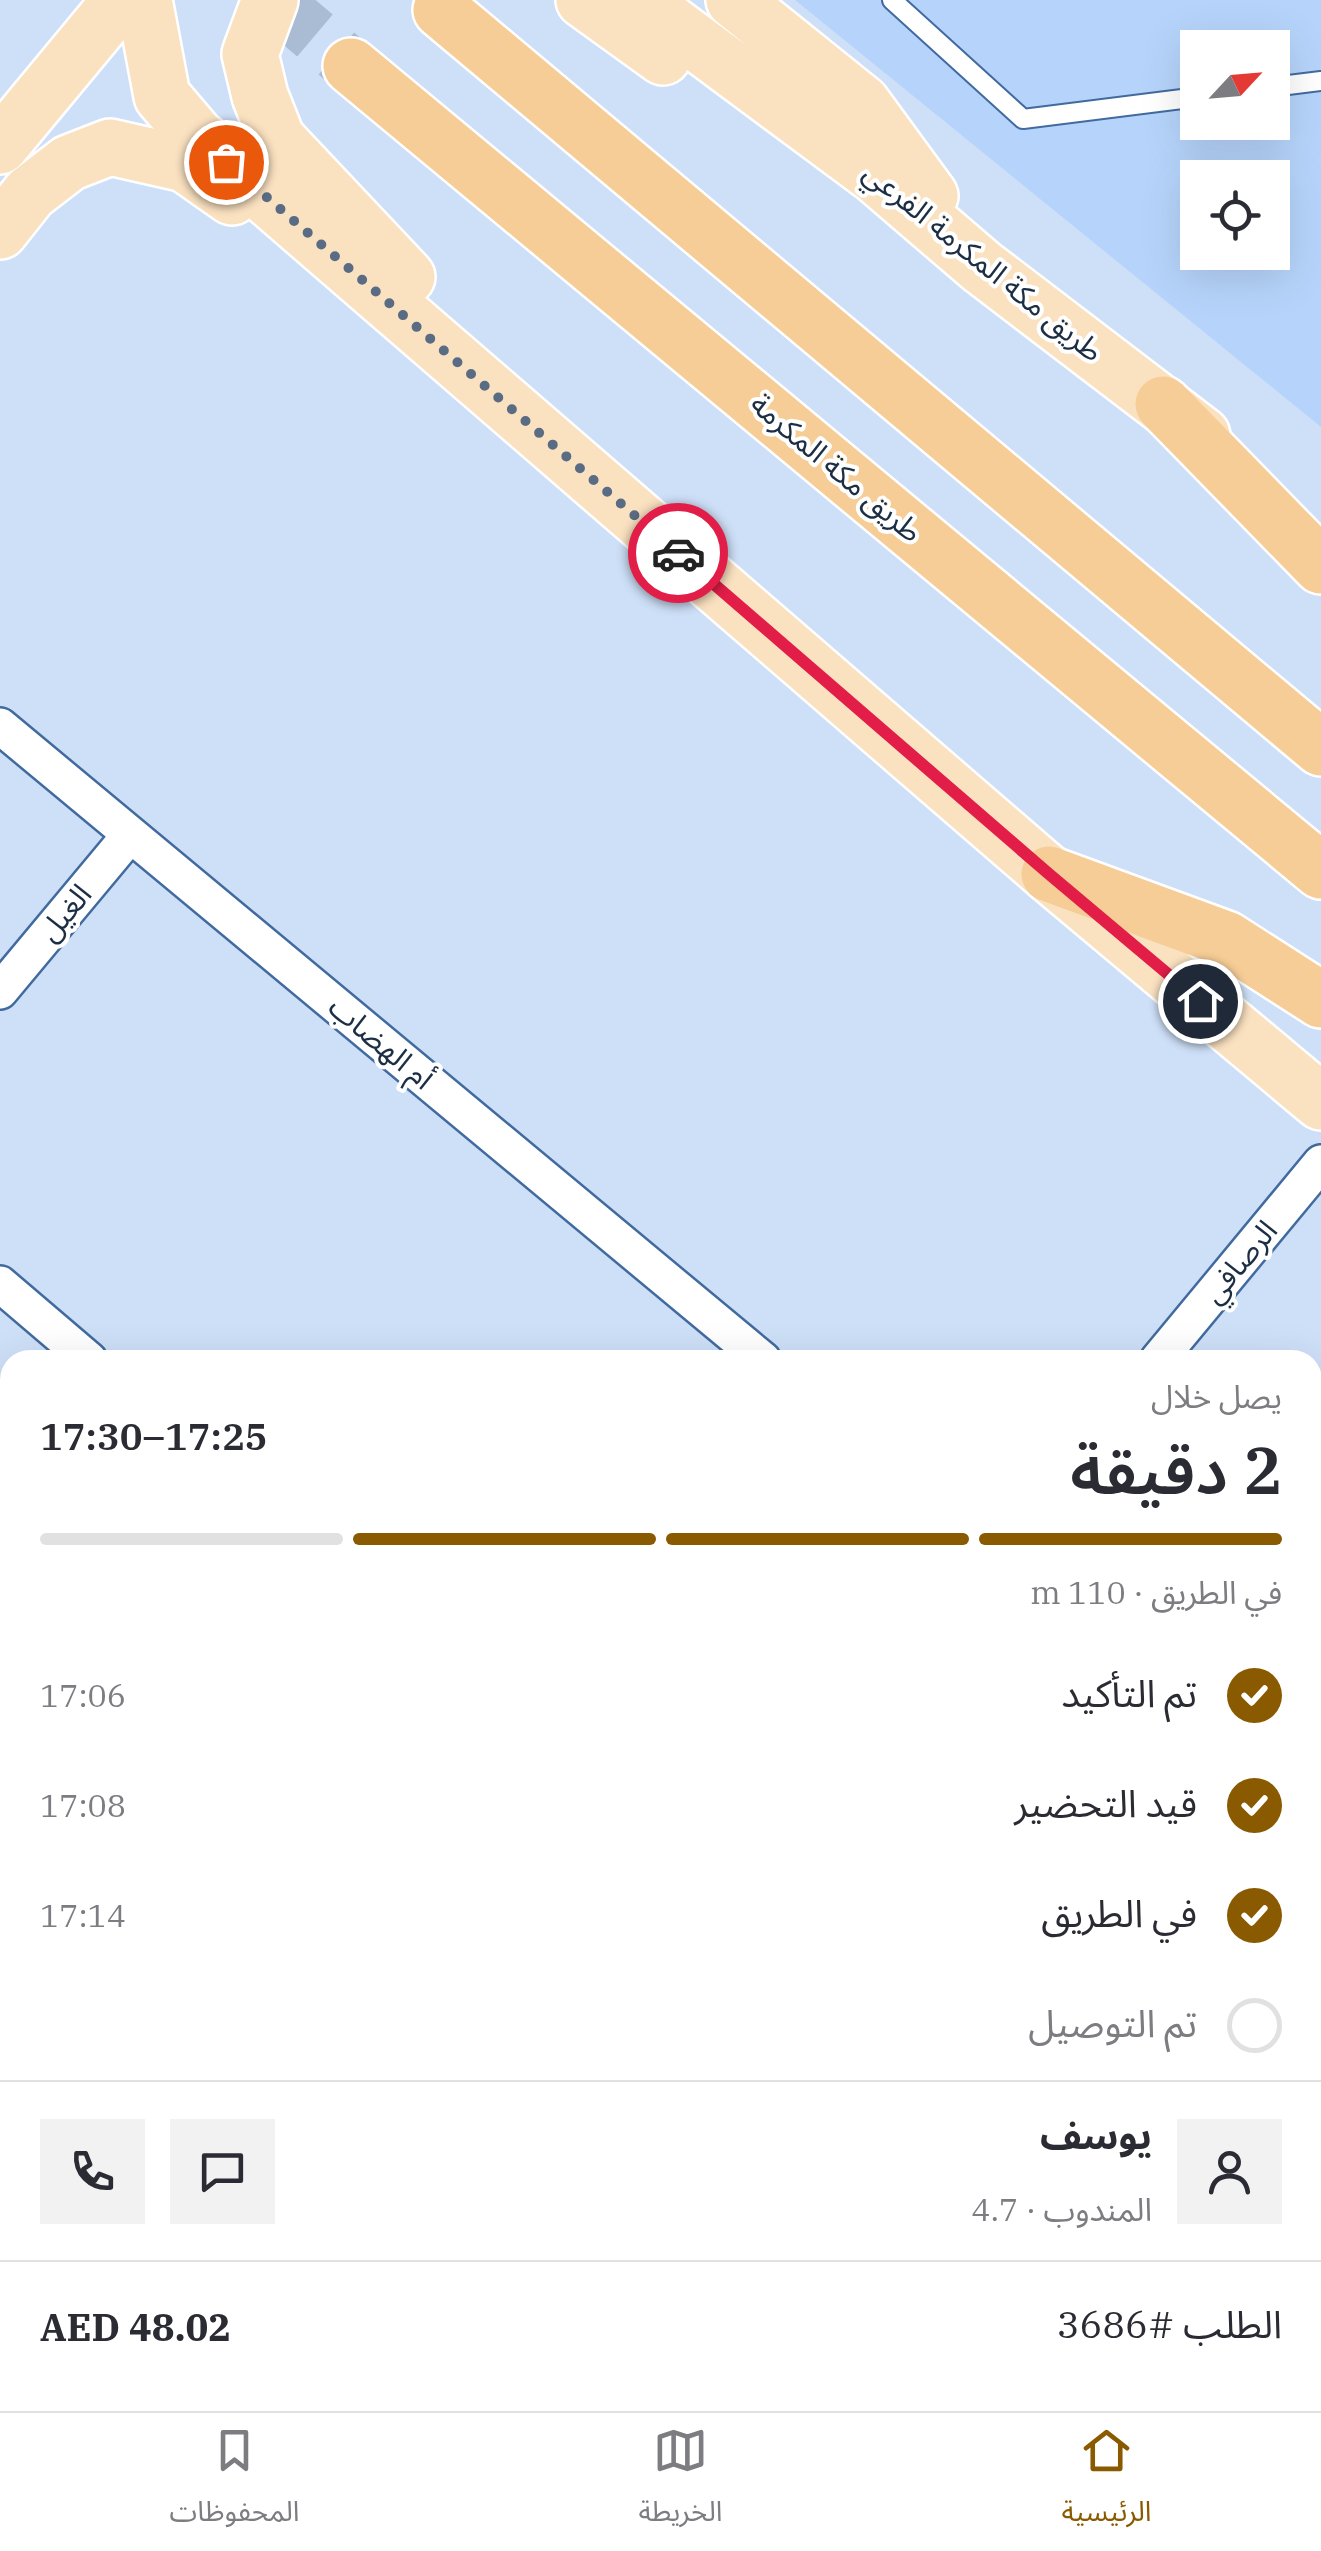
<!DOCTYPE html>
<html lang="ar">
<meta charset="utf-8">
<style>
:root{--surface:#fff;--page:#f2f2f3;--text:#2b2b33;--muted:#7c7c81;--line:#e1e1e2;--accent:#895a00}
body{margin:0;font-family:"IBM Plex Serif","Noto Sans Arabic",serif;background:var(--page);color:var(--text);direction:rtl;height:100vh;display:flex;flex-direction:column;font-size:38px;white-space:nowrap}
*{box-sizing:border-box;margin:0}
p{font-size:32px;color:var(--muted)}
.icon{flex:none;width:55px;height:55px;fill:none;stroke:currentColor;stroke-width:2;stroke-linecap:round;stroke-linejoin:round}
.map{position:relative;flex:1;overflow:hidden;direction:ltr}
.drawer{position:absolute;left:0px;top:1350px;width:1322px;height:1062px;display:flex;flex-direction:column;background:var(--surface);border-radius:30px 30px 0 0;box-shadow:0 10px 40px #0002;direction:rtl}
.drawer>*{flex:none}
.needle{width:65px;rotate:64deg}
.controls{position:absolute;left:1180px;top:30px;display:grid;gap:20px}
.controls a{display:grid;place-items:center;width:110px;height:110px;border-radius:0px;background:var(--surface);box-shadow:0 10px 40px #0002;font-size:50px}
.pin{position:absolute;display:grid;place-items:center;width:85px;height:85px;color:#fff;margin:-42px;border:5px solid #fff;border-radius:50%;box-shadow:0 2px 10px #0007}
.courier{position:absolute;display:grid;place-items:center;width:100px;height:100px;margin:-50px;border:8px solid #e11d48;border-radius:50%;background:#fff;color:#222;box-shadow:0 2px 12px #0007}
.overview em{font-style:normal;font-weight:600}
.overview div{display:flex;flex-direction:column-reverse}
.overview{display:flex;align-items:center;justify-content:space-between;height:170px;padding:0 40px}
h1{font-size:65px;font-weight:600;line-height:75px}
.bar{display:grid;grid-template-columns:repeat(4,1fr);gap:15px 10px;align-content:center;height:120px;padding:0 40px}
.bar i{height:12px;border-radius:8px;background:var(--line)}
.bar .active{background:var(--accent)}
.bar p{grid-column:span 4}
.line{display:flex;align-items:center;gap:25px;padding:0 40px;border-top:2px solid var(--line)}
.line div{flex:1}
.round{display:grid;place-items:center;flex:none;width:105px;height:105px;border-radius:0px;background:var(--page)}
ol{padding:0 40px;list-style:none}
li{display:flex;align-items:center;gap:30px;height:110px}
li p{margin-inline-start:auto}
li .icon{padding:10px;border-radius:50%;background:var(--accent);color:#fff;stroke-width:4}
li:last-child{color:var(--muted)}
li i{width:55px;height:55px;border:5px solid var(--line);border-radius:50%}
.dock{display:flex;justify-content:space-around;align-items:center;height:140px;border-top:2px solid var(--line);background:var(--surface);font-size:28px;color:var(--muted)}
.dock a{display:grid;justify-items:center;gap:5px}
.dock .active{color:var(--accent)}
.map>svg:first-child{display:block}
</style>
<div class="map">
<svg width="1321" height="2411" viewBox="0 0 1321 2411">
<rect width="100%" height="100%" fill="#cee0f8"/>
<!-- built -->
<path fill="#b6d4fb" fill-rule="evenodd" d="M795,0H1321V427ZM1198,48H1272V122H1198ZM1198,178H1272V252H1198Z"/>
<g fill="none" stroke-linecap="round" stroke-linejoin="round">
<!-- highway-tunnel -->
<path stroke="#aabcd4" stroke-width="55" stroke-dasharray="55 28" stroke-linecap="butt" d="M273,0L351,66"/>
<!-- lane casing -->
<g stroke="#416b9f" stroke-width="22">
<path id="lane" d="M892,0L1023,119L1198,97
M1272,87L1321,81"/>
</g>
<!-- street casing -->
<g stroke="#416b9f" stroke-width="40">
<path id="street" d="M0,726L763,1360
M0,991L130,835
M0,1284L89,1360
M1158,1360L1321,1163
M0,1557L10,1545
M1312,1852L1321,1841
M0,2220L10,2208
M0,2282L10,2290
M1312,2369L1321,2376
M145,2402L155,2411
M287,2411L294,2402
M866,2411L873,2402"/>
</g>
<!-- primary casing -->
<g stroke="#fff" stroke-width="60">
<path id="primary" d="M144,0L162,96L196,136L1049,874L1321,1102
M270,0L250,54L260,96L277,139L407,277
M584,0L663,57
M639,0L876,176L982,267L1202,435
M734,0L862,103L930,196
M0,146L121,0
M0,231L30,193L69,163L110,147L185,164L232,197"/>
</g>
<!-- highway casing -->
<g stroke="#fff" stroke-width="60">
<path id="highway" d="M441,10L1321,748
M351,66L1321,871
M1163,404L1321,566
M1049,874L1226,939L1321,1000"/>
</g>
<!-- lane -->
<use href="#lane" stroke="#fff" stroke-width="18"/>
<!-- street -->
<use href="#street" stroke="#fff" stroke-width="35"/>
<!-- primary -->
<use href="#primary" stroke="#fae1c0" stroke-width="55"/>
<!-- highway -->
<use href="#highway" stroke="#f6cd96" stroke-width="55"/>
</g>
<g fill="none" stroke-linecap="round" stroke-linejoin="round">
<!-- done -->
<path stroke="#5a6c83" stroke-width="10" stroke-dasharray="0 18" d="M226,162L678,553"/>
<!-- route -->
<path stroke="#e11d48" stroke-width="12" d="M678,553L1049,874L1200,1001"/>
</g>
<g text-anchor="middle" stroke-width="8" stroke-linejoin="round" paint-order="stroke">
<!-- street labels -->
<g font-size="30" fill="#1c2e44" stroke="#fff">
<text transform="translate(983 262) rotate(39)" y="10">طريق مكة المكرمة الفرعي</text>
<text transform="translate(836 468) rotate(40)" y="10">طريق مكة المكرمة</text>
<text transform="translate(65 913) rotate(-50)" y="10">الغيل</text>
<text transform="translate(381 1043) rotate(40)" y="10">أم الهضاب</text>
<text transform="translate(1240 1262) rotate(-50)" y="10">الرصافي</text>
</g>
</g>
</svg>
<div class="controls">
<a><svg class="needle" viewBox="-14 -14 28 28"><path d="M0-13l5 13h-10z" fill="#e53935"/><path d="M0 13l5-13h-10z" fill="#7c7c81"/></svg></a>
<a><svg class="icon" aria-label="locate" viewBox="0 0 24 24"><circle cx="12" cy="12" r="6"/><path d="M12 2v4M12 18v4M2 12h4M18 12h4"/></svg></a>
</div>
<div class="pin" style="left:226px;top:162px;background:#ea580c"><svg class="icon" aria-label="bag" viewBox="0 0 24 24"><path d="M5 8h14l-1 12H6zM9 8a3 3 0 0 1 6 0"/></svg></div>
<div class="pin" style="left:1200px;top:1001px;background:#1f2937"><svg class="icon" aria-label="home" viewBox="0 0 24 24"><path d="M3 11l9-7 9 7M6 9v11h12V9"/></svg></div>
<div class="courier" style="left:678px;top:553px"><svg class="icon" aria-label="car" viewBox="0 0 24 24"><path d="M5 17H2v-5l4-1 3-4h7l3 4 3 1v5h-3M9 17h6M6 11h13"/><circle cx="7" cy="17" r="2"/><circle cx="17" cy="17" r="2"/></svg></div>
<section class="drawer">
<div class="overview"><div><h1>2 دقيقة</h1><p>يصل خلال</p></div><em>17:25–17:30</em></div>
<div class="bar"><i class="active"></i><i class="active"></i><i class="active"></i><i></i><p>في الطريق · 110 m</p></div>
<ol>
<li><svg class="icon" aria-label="check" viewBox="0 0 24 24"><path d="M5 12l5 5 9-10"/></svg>تم التأكيد<p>17:06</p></li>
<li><svg class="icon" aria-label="check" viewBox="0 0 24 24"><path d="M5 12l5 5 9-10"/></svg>قيد التحضير<p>17:08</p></li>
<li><svg class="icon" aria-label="check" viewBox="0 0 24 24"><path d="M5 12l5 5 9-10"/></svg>في الطريق<p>17:14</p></li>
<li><i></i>تم التوصيل</li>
</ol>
<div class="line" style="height:180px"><a class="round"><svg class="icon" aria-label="person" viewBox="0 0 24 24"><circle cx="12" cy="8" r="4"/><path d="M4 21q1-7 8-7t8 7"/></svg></a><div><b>يوسف</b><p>المندوب · 4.7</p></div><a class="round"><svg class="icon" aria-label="chat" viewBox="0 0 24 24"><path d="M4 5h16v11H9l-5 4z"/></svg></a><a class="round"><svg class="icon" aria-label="phone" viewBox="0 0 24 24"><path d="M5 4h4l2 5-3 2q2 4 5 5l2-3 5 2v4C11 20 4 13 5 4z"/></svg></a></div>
<div class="line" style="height:130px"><div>الطلب #3686</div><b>AED 48.02</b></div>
</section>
</div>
<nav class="dock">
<a class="active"><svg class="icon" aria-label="home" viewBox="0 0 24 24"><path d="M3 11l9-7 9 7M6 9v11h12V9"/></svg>الرئيسية</a>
<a><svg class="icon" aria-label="map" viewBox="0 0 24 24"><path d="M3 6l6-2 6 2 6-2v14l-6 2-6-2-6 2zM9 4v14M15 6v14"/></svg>الخريطة</a>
<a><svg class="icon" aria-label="saved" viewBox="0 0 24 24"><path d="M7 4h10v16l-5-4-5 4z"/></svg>المحفوظات</a>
</nav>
